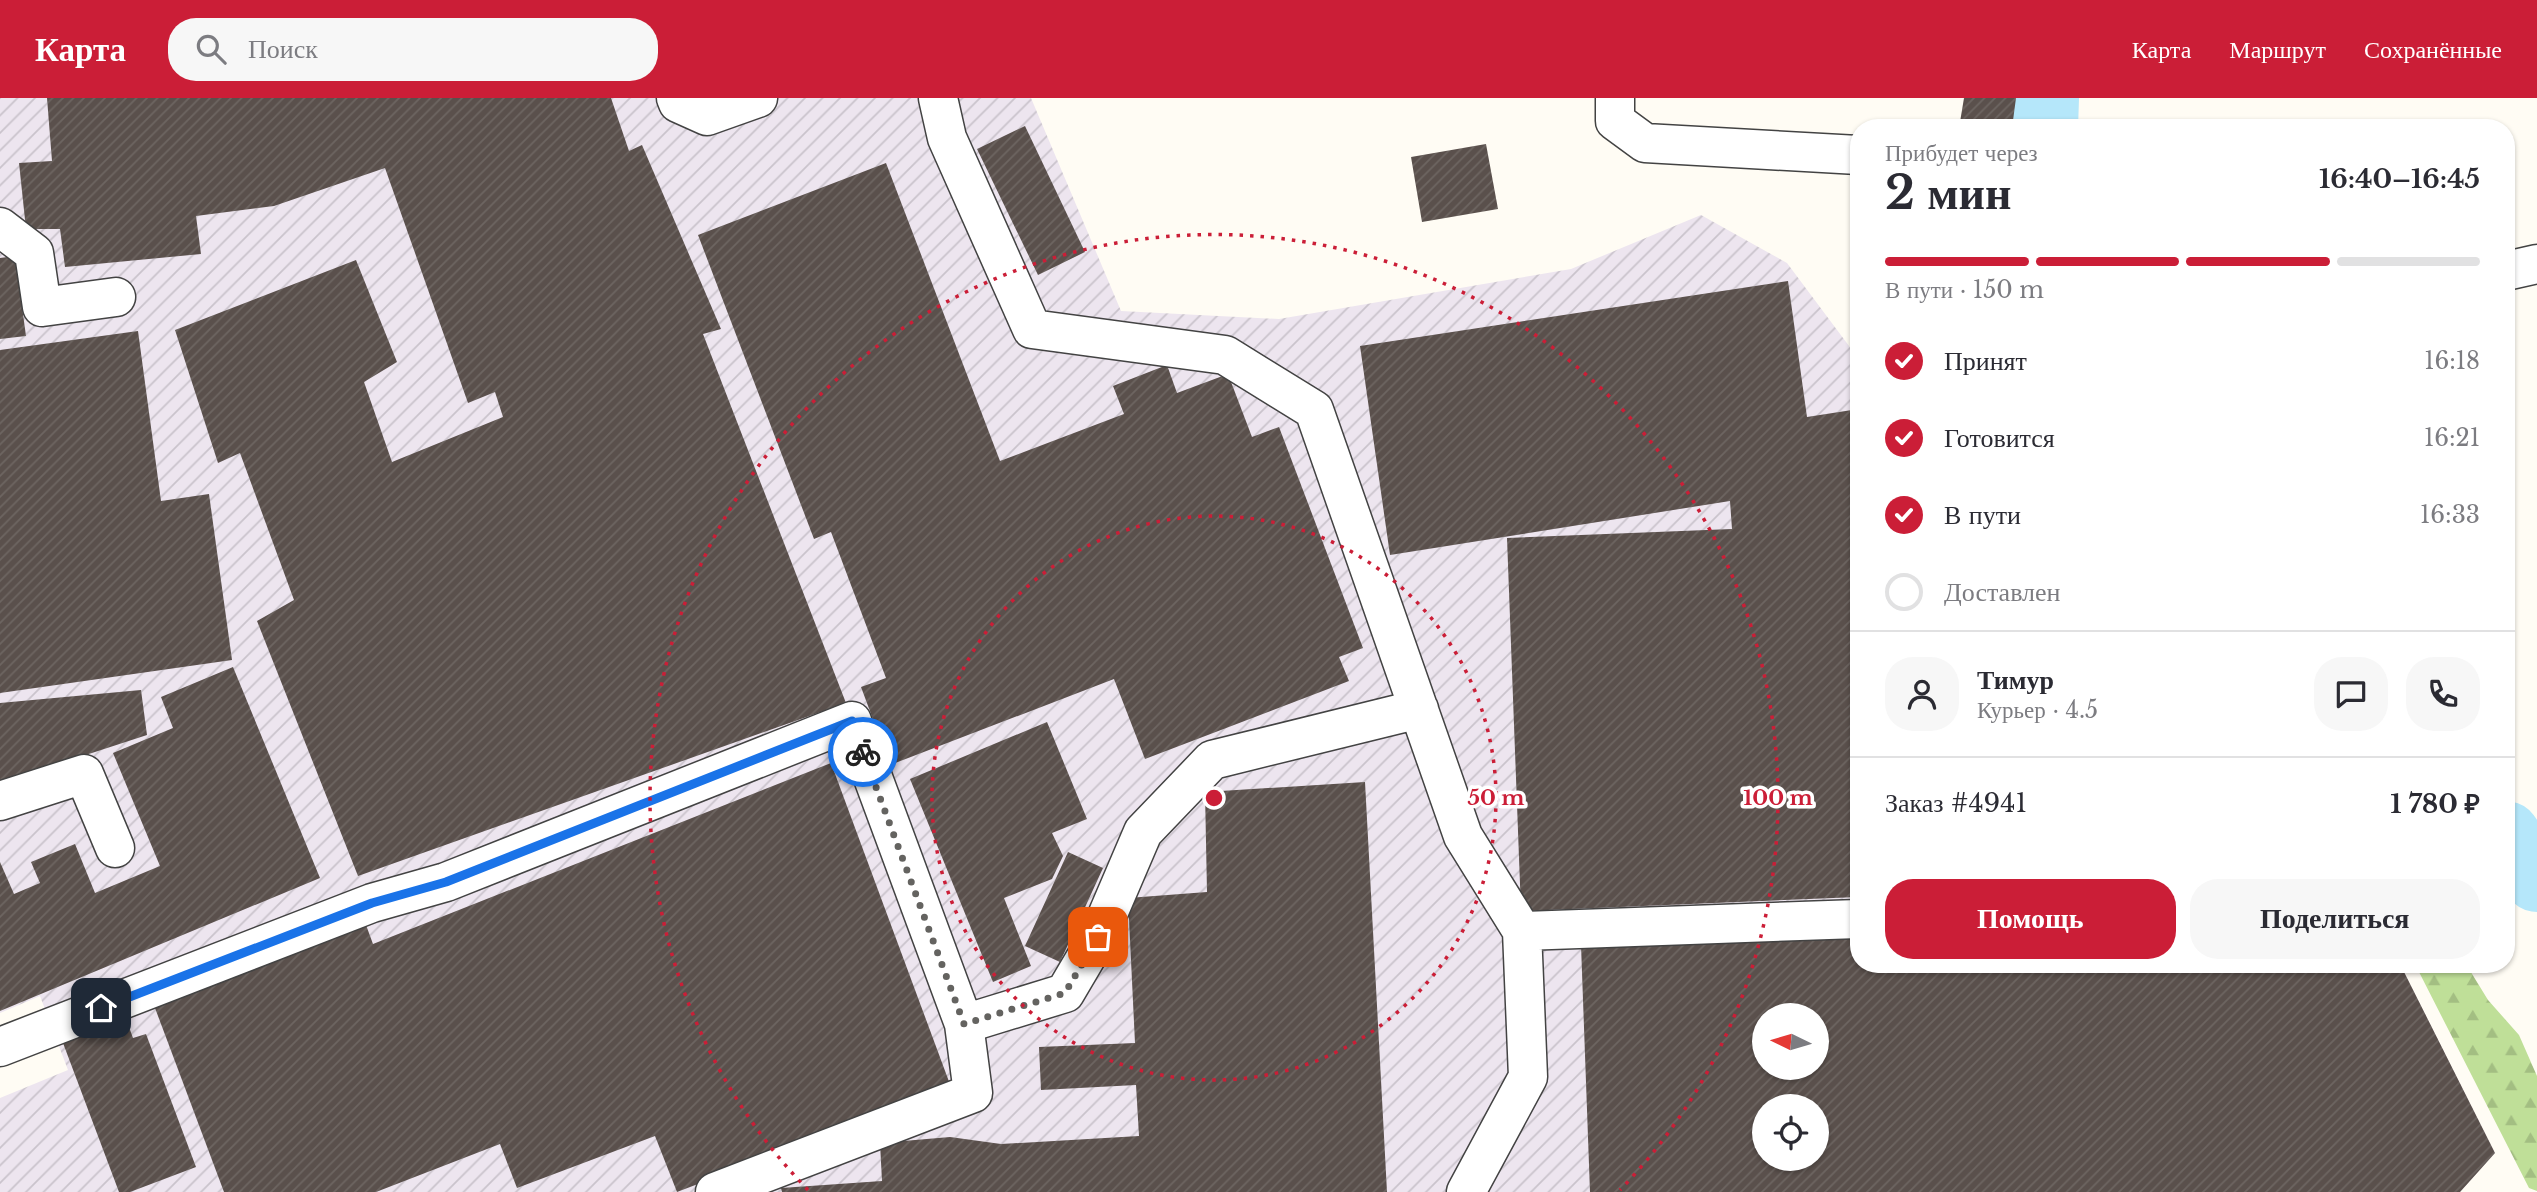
<!DOCTYPE html>
<html lang="ru">
<meta charset="utf-8">
<style>
:root{--surface:#fff;--page:#f7f7f7;--text:#2b2b33;--muted:#7c7c81;--line:#e1e1e2;--accent:#cb1e37}
body{margin:0;font-family:"Libre Baskerville",serif;background:var(--page);color:var(--text);height:100vh;display:flex;flex-direction:column;font-size:26px;white-space:nowrap}
*{box-sizing:border-box;margin:0}
p{font-size:23px;color:var(--muted)}
.icon{flex:none;width:38px;height:38px;fill:none;stroke:currentColor;stroke-width:2;stroke-linecap:round;stroke-linejoin:round}
.map{position:relative;flex:1;overflow:hidden}
.details{position:absolute;left:1850px;top:21px;width:665px;height:854px;display:flex;flex-direction:column;background:var(--surface);border-radius:28px;box-shadow:0 2px 5px #0004}
.details>*{flex:none}
.needle{width:46px;rotate:275deg}
.fabs{position:absolute;left:1752px;top:905px;display:grid;gap:14px}
.fabs a{display:grid;place-items:center;width:77px;height:77px;border-radius:50%;background:var(--surface);box-shadow:0 2px 5px #0004;font-size:35px}
.pin{position:absolute;display:grid;place-items:center;width:60px;height:60px;color:#fff;margin:-30px;border-radius:14px;box-shadow:0 4px 10px #0006}
.courier{position:absolute;display:grid;place-items:center;width:70px;height:70px;margin:-35px;border:5px solid #1a73e8;border-radius:50%;background:#fff;color:#222;box-shadow:0 2px 9px #0007}
.summary em{font-style:normal;font-weight:700}
.summary div{display:flex;flex-direction:column-reverse}
.summary{display:flex;align-items:center;justify-content:space-between;height:119px;padding:0 35px}
h1{font-size:46px;font-weight:700;line-height:52px}
.bar{display:grid;grid-template-columns:repeat(4,1fr);gap:10px 7px;align-content:center;height:84px;padding:0 35px}
.bar i{height:9px;border-radius:5px;background:var(--line)}
.bar .selected{background:var(--accent)}
.bar p{grid-column:span 4}
.line{display:flex;align-items:center;gap:18px;padding:0 35px;border-top:2px solid var(--line)}
.line div{flex:1}
.round{display:grid;place-items:center;flex:none;width:74px;height:74px;border-radius:28px;background:var(--page)}
ol{padding:0 35px;list-style:none}
li{display:flex;align-items:center;gap:21px;height:77px}
li p{margin-inline-start:auto}
li .icon{padding:7px;border-radius:50%;background:var(--accent);color:#fff;stroke-width:4}
li:last-child{color:var(--muted)}
li i{width:38px;height:38px;border:4px solid var(--line);border-radius:50%}
.primary-button{display:flex;gap:14px;margin-top:auto;padding:14px 35px}
.primary-button a{flex:1;height:80px;border-radius:28px;background:var(--accent);color:#fff;font-size:28px;font-weight:700;line-height:80px;text-align:center}
.primary-button a+a{background:var(--page);color:var(--text)}
header{display:flex;align-items:center;gap:42px;box-sizing:border-box;height:98px;padding:0 35px;background:var(--accent);color:#fff}
header strong{font-size:33px}
nav{display:flex;gap:38px;margin-inline-start:auto;font-size:24px}
.search{width:490px;height:63px;background:var(--page);display:flex;align-items:center;gap:18px;box-sizing:border-box;padding:0 24px;border-radius:28px;color:var(--muted);font-size:26px}
.map>svg:first-child{display:block}
</style>
<header>
<strong>Карта</strong>
<div class="search"><svg class="icon" aria-label="search" viewBox="0 0 24 24"><circle cx="10" cy="10" r="6"/><path d="M15 15l6 6"/></svg>Поиск</div>
<nav><a>Карта</a><a>Маршрут</a><a>Сохранённые</a></nav>
</header>
<div class="map">
<svg width="2537" height="1094" viewBox="0 0 2537 1094">
<defs>
<pattern id="industrial-furrows" width="10" height="10" patternUnits="userSpaceOnUse" patternTransform="scale(1.75)"><rect width="10" height="10" fill="#ede5ef"/><path d="M-1 1l2-2M0 10L10 0M9 11l2-2" fill="none" stroke="#cac3cc"/></pattern>
<pattern id="forest-firs" width="22" height="20" patternUnits="userSpaceOnUse" patternTransform="scale(1.75)"><rect width="22" height="20" fill="#bfdf98"/><path d="M5 1l3.5 6h-7zM16 11l3.5 6h-7z" fill="#a3be82"/></pattern>
<pattern id="building-hatch" width="6" height="6" patternUnits="userSpaceOnUse" patternTransform="scale(1.75)"><rect width="6" height="6" fill="#5a504c"/><path d="M-1 1l2-2M0 6l6-6M5 7l2-2" fill="none" stroke="#6d6561"/></pattern>
</defs>
<rect width="100%" height="100%" fill="#fffcf4"/>
<!-- industrial -->
<path fill="url(#industrial-furrows)" fill-rule="evenodd" d="M0,0H1031L1121,213L1279,221L1571,171L1701,117L1787,165L1858,260V866H2400L2495,1055L2460,1094H0V1000L68,972L40,898L0,915ZM1764,917H1816V970H1764ZM1764,1008H1816V1060H1764Z"/>
<!-- forest -->
<path fill="url(#forest-firs)" d="M2420,866H2466L2488,902L2519,937L2537,978V1093L2529,1090L2418,872Z"/>
<g fill="none" stroke-linecap="round" stroke-linejoin="round">
<!-- river -->
<path stroke="#b5e7fa" stroke-width="68" d="M2044,30L2045,0
M2506,737L2537,780"/>
</g>
<!-- building -->
<path fill="url(#building-hatch)" fill-rule="evenodd" d="M47,0H611L629,53L642,47L721,231L703,236L846,605L358,778L257,523L294,502L240,355L218,365L175,232L356,162L397,264L364,284L392,364L503,319L495,294L468,305L385,70L274,108L196,118L201,156L65,169L60,131H26L19,65L52,63Z
M1964,0H2016L2012,30H1959Z
M1025,28L1085,154L1038,177L977,51Z
M1486,46L1498,111L1422,124L1411,59Z
M886,65L1000,363L1124,316L1113,288L1167,267L1177,295L1228,276L1252,339L1279,329L1363,550L1339,559L1349,583L1145,661L1114,581L890,667L861,589L886,580L831,434L814,441L698,137Z
M15,158L26,238L0,241V160Z
M1788,183L1807,319L1852,312L1858,353V799L1521,813L1507,440L1732,431L1730,403L1390,457L1360,248Z
M138,233L161,403L209,396L232,562L0,595V252Z
M233,569L320,780L0,913V764L14,796L40,785L31,764L75,746L95,795L160,768L113,655L173,630L161,599Z
M141,592L147,637L0,685V605Z
M1047,624L1087,721L1052,735L1063,758L1052,781L1004,800L1031,868L993,884L910,681Z
M831,665L951,989L677,1094L655,1038L517,1090L500,1046L376,1094H224L155,910L366,827L373,846Z
M1365,684L1387,1094H782L781,1090L882,1083L880,1045L950,1039L1001,1046L1139,1038L1136,987L1041,992L1039,949L1135,945L1128,800L1207,794L1205,694Z
M1068,754L1103,770L1060,864L1025,848Z
M1858,836V866H2400L2495,1055L2460,1094H1590L1581,847ZM1764,917H1816V970H1764ZM1764,1008H1816V1060H1764Z
M126,921L133,940L146,936L196,1069L130,1094H119L63,945Z"/>
<g fill="none" stroke-linecap="round" stroke-linejoin="round">
<!-- minor casing -->
<g stroke="#434343" stroke-width="41">
<path id="minor" d="M676,0L678,5L707,18L758,0
M938,0L947,40L1032,231L1225,257L1314,312L1463,738L1522,833
M1615,0V23L1645,45L1858,57
M0,129L34,155L42,209L116,199
M2506,173L2537,166
M0,703L84,676L115,750
M0,949L372,805L446,784L852,623L964,926L1065,895L1098,839L1143,734L1212,662L1419,611
M715,1094L973,995L964,926
M1466,1094L1528,979L1522,833L1858,821"/>
</g>
<!-- minor -->
<use href="#minor" stroke="#fff" stroke-width="38"/>
</g>
<g fill="none" stroke-linecap="round" stroke-linejoin="round">
<!-- done -->
<path stroke="#646360" stroke-width="7" stroke-dasharray="0 12.6" d="M863,654L964,926L1065,895L1098,839"/>
<!-- route -->
<path stroke="#1a73e8" stroke-width="9" d="M101,910L372,805L446,784L852,623L863,654"/>
</g>
<!-- distance rings -->
<g fill="none" stroke="#cb1e37" stroke-width="3.5" stroke-dasharray="3.5 7">
<circle cx="1214" cy="700" r="282"/>
<path d="M808 1092A564 564 0 1 1 1620 1092"/>
</g>
<circle cx="1214" cy="700" r="10" fill="#cb1e37" stroke="#fff" stroke-width="3.5"/>
<g font-size="21" text-anchor="middle" font-weight="bold" fill="#cb1e37" stroke="#fff" stroke-width="7" stroke-linejoin="round" paint-order="stroke">
<text x="1496" y="707">50 m</text>
<text x="1778" y="707">100 m</text>
</g>
</svg>
<div class="fabs">
<a><svg class="needle" viewBox="-14 -14 28 28"><path d="M0-13l5 13h-10z" fill="#e53935"/><path d="M0 13l5-13h-10z" fill="#7c7c81"/></svg></a>
<a><svg class="icon" aria-label="locate" viewBox="0 0 24 24"><circle cx="12" cy="12" r="6"/><path d="M12 2v4M12 18v4M2 12h4M18 12h4"/></svg></a>
</div>
<div class="pin" style="left:1098px;top:839px;background:#ea580c"><svg class="icon" aria-label="bag" viewBox="0 0 24 24"><path d="M5 8h14l-1 12H6zM9 8a3 3 0 0 1 6 0"/></svg></div>
<div class="pin" style="left:101px;top:910px;background:#1f2937"><svg class="icon" aria-label="home" viewBox="0 0 24 24"><path d="M3 11l9-7 9 7M6 9v11h12V9"/></svg></div>
<div class="courier" style="left:863px;top:654px"><svg class="icon" aria-label="bike" viewBox="0 0 24 24"><circle cx="6" cy="16" r="4"/><circle cx="18" cy="16" r="4"/><path d="M6 16l4-8h5l3 8M10 8l3 8H6M13 5h3"/></svg></div>
<section class="details">
<div class="summary"><div><h1>2 мин</h1><p>Прибудет через</p></div><em>16:40–16:45</em></div>
<div class="bar"><i class="selected"></i><i class="selected"></i><i class="selected"></i><i></i><p>В пути · 150 m</p></div>
<ol>
<li><svg class="icon" aria-label="check" viewBox="0 0 24 24"><path d="M5 12l5 5 9-10"/></svg>Принят<p>16:18</p></li>
<li><svg class="icon" aria-label="check" viewBox="0 0 24 24"><path d="M5 12l5 5 9-10"/></svg>Готовится<p>16:21</p></li>
<li><svg class="icon" aria-label="check" viewBox="0 0 24 24"><path d="M5 12l5 5 9-10"/></svg>В пути<p>16:33</p></li>
<li><i></i>Доставлен</li>
</ol>
<div class="line" style="height:126px"><a class="round"><svg class="icon" aria-label="person" viewBox="0 0 24 24"><circle cx="12" cy="8" r="4"/><path d="M4 21q1-7 8-7t8 7"/></svg></a><div><b>Тимур</b><p>Курьер · 4.5</p></div><a class="round"><svg class="icon" aria-label="chat" viewBox="0 0 24 24"><path d="M4 5h16v11H9l-5 4z"/></svg></a><a class="round"><svg class="icon" aria-label="phone" viewBox="0 0 24 24"><path d="M5 4h4l2 5-3 2q2 4 5 5l2-3 5 2v4C11 20 4 13 5 4z"/></svg></a></div>
<div class="line" style="height:91px"><div>Заказ #4941</div><b>1 780 ₽</b></div>
<div class="primary-button"><a>Помощь</a><a>Поделиться</a></div>
</section>
</div>
